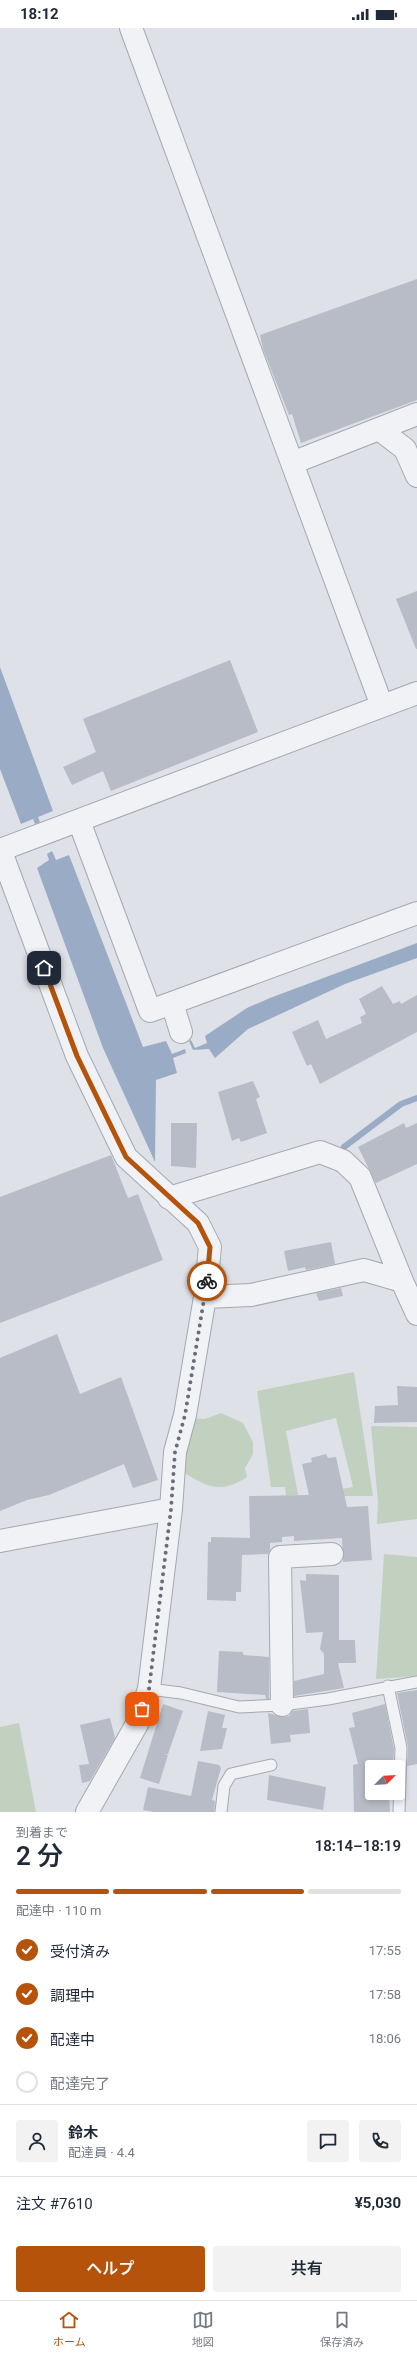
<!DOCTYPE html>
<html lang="ja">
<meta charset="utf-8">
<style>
:root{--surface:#fff;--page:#f2f2f3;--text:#1f2937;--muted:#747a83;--line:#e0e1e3;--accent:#b45309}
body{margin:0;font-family:Roboto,"Noto Sans JP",sans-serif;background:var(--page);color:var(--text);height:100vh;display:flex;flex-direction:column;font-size:15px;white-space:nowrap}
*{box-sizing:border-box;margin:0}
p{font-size:13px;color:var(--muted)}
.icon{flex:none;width:22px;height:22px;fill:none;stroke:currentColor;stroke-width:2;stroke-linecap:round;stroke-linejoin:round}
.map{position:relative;height:1784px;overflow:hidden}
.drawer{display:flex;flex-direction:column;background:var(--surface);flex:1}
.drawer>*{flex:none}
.needle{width:26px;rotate:66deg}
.buttons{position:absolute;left:365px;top:1732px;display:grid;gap:8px}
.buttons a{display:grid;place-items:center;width:40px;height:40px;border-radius:4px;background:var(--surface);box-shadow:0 2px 6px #0003;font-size:20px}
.pin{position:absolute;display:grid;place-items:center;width:34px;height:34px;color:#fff;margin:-17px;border-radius:8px;box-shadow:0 2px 6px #0006}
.courier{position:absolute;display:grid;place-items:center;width:40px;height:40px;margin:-20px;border:3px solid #b45309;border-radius:50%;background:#fff;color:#222;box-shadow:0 1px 5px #0007}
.head em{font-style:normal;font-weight:600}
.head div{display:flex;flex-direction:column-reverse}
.head{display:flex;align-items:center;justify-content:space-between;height:68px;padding:0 16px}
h1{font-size:26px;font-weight:600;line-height:30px}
.bar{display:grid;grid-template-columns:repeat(4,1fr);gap:6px 4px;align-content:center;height:48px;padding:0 16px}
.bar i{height:5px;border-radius:3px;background:var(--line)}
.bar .active{background:var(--accent)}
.bar p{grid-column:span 4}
.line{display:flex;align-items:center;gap:10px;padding:0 16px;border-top:1px solid var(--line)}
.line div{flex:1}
.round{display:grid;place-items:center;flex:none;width:42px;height:42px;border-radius:4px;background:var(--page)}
ol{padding:0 16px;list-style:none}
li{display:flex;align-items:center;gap:12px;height:44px}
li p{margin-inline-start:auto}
li .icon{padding:4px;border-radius:50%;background:var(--accent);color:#fff;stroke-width:4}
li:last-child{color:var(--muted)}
li i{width:22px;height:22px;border:2px solid var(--line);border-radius:50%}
.primary-button{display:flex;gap:8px;margin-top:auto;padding:8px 16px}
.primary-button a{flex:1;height:46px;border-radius:4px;background:var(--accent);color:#fff;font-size:16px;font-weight:600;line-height:46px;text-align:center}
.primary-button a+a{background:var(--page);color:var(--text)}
.status{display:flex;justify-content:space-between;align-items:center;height:28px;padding:0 20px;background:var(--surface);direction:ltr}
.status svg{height:11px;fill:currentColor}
.tabs{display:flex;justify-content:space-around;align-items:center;height:56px;border-top:1px solid var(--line);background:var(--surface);font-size:11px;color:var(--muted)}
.tabs a{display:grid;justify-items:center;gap:2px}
.tabs .active{color:var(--accent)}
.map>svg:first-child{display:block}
</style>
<div class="status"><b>18:12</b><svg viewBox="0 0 49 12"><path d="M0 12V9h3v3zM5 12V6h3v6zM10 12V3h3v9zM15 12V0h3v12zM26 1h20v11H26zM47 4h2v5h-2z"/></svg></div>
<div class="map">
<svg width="417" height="1784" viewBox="0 0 417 1784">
<rect width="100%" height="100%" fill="#dee1e7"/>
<!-- green -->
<path fill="#c2d0bf" d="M354,1344L373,1468H301L353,1459L336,1390L286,1403L298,1467L286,1468L285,1459H271L257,1363Z
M221,1385L243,1395L253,1414V1426L245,1440L247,1449C219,1468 205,1457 179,1442L188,1390L205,1391Z
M371,1398L417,1399V1491L377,1496L378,1474Z
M384,1526L417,1529V1648L376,1651Z
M19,1695L36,1784H0V1699Z"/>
<!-- water -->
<path fill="#9aacc5" d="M0,639L53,783L38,789L40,794L35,796L33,791L21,796L0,741Z
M52,823L56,832L69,827L143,1019L166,1013L172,1026L185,1021L186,1025L173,1030L177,1045L156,1052L155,1134L103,1020L37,840L49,832L47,826Z
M417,915V930L345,956L248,1001L215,1030L209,1021L193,1022L189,1013L191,1012L195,1020L207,1015L205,1008L247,980L270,970Z"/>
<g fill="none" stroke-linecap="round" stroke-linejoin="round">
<!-- stream -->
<path stroke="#9aacc5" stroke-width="6" d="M344,1119L401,1076L417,1070"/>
</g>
<!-- building -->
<path fill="#b8bcc6" d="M417,251V372L301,415L292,386L289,387L263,321L260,307Z
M417,563V621H416L396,571Z
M230,632L258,704L111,763L103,743L72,757L63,739L96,724L83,691Z
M382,958L393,976L400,973L401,976L417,967V1004L320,1056L311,1036L307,1038L292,1004L318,992L326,1011L362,995L360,989L366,986L359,971Z
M253,1053L260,1069L256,1071L267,1105L241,1114L239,1110L232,1113L218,1064Z
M171,1095H197L196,1140L171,1138Z
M404,1095L406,1100L417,1095V1136L376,1155L358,1119Z
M111,1127L128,1170L138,1166L163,1232L0,1295V1169Z
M331,1214L335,1236L306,1242L305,1239L288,1243L284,1223Z
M341,1260L343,1268L319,1273L316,1265Z
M57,1306L80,1366L121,1349L158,1452L133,1460L124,1436L49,1467L27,1472L0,1483V1330Z
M397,1358L417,1359V1394L374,1395L375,1378L398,1377Z
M326,1426L328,1430L336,1429L347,1479L368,1478L372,1532L343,1534L342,1510L294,1513V1508L282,1509V1514L270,1515V1521L268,1526L242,1527L241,1564H236V1573L207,1572L208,1514H211V1509L250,1510L249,1468L309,1467L302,1436L312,1434L311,1430Z
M306,1546L339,1547V1612H355L356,1635H338L344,1660L294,1668V1653L324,1646V1626L320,1621L323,1604L306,1605L300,1552L306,1553Z
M219,1623L243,1624V1627L269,1629V1671H266L265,1667L217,1664Z
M417,1662V1736L407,1738L408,1719L397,1665Z
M163,1676L183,1683L168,1726H164L168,1727L159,1756L140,1750Z
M385,1676L394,1721L393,1739H372V1765H389L390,1784H354L353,1737L358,1736L349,1700L355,1699L352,1685Z
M308,1681L310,1705L290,1707L291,1714L271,1716L268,1685L283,1689L289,1688L293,1683Z
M208,1683L225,1687L222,1700H227L222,1721L200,1723Z
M110,1690L115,1710L90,1753L82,1755L79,1737L89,1736L80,1697Z
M198,1733L219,1737L221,1740L212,1772L215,1773L214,1784H154L143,1782L148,1759L191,1768Z
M269,1747L326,1759L323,1782L267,1772Z"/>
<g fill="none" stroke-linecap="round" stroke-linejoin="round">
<!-- lane casing -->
<g stroke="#a4a8b1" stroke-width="13">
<path id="lane" d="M388,1658L401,1720L399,1784
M149,1661L181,1665L239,1679L282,1677L328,1671L417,1654
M221,1784L224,1758L231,1746L271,1737"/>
</g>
<!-- street casing -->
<g stroke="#a4a8b1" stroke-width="24">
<path id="street" d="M131,0L382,678
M379,401L405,421L417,448
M292,435L417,386
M79,793L150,983L417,885
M0,821L77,1028L126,1129L198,1195L210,1219L205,1269L185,1387L175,1424L171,1481L149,1661L137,1696L87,1784
M0,822L417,665
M172,975L181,1004
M169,1170L320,1124L343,1133L360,1149L402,1253
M205,1269L251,1267L364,1242L402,1253L417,1286
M0,1513L171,1481
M282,1677L280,1529L332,1526"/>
</g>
<!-- lane -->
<use href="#lane" stroke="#f0f2f5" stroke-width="11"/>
<!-- street -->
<use href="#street" stroke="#f0f2f5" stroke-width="22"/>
</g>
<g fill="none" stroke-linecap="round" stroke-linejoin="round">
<!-- done -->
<path stroke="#686d78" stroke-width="4" stroke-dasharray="0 7.2" d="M142,1681L149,1661L171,1481L175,1424L185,1387L207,1253"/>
<!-- route -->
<path stroke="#b45309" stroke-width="5" d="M44,940L77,1028L126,1129L198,1195L210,1219L207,1253"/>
</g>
</svg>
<div class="buttons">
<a><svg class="needle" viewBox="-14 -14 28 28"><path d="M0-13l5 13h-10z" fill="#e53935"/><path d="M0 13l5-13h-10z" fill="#747a83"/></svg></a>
</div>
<div class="pin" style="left:142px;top:1681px;background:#ea580c"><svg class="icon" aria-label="bag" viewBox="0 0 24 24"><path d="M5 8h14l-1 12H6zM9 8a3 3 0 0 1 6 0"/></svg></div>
<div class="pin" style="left:44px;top:940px;background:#1f2937"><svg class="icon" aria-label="home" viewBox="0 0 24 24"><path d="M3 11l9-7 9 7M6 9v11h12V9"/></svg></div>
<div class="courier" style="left:207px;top:1253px"><svg class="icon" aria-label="bike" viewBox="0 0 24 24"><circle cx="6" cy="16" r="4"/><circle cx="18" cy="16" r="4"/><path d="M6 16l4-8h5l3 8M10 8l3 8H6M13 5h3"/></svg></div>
</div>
<section class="drawer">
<div class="head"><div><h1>2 分</h1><p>到着まで</p></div><em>18:14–18:19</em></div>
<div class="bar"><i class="active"></i><i class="active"></i><i class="active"></i><i></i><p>配達中 · 110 m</p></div>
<ol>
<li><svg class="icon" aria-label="check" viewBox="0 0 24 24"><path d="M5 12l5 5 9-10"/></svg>受付済み<p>17:55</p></li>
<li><svg class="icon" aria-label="check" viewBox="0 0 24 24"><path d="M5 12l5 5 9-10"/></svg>調理中<p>17:58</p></li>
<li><svg class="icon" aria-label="check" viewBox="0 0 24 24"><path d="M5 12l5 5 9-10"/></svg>配達中<p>18:06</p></li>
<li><i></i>配達完了</li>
</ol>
<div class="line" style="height:72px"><a class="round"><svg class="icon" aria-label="person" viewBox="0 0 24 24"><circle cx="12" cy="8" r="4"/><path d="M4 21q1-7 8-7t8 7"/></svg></a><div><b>鈴木</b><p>配達員 · 4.4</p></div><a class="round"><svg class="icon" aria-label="chat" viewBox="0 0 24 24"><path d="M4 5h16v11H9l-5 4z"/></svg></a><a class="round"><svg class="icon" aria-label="phone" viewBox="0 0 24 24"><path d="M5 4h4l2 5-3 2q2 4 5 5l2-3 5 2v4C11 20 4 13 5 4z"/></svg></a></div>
<div class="line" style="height:52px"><div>注文 #7610</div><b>¥5,030</b></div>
<div class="primary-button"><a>ヘルプ</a><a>共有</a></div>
</section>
<nav class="tabs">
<a class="active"><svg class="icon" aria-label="home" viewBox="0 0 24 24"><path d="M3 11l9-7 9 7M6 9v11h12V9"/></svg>ホーム</a>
<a><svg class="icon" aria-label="map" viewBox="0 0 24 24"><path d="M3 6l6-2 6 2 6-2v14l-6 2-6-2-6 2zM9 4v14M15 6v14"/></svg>地図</a>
<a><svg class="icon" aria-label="saved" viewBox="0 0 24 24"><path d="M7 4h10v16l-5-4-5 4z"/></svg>保存済み</a>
</nav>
